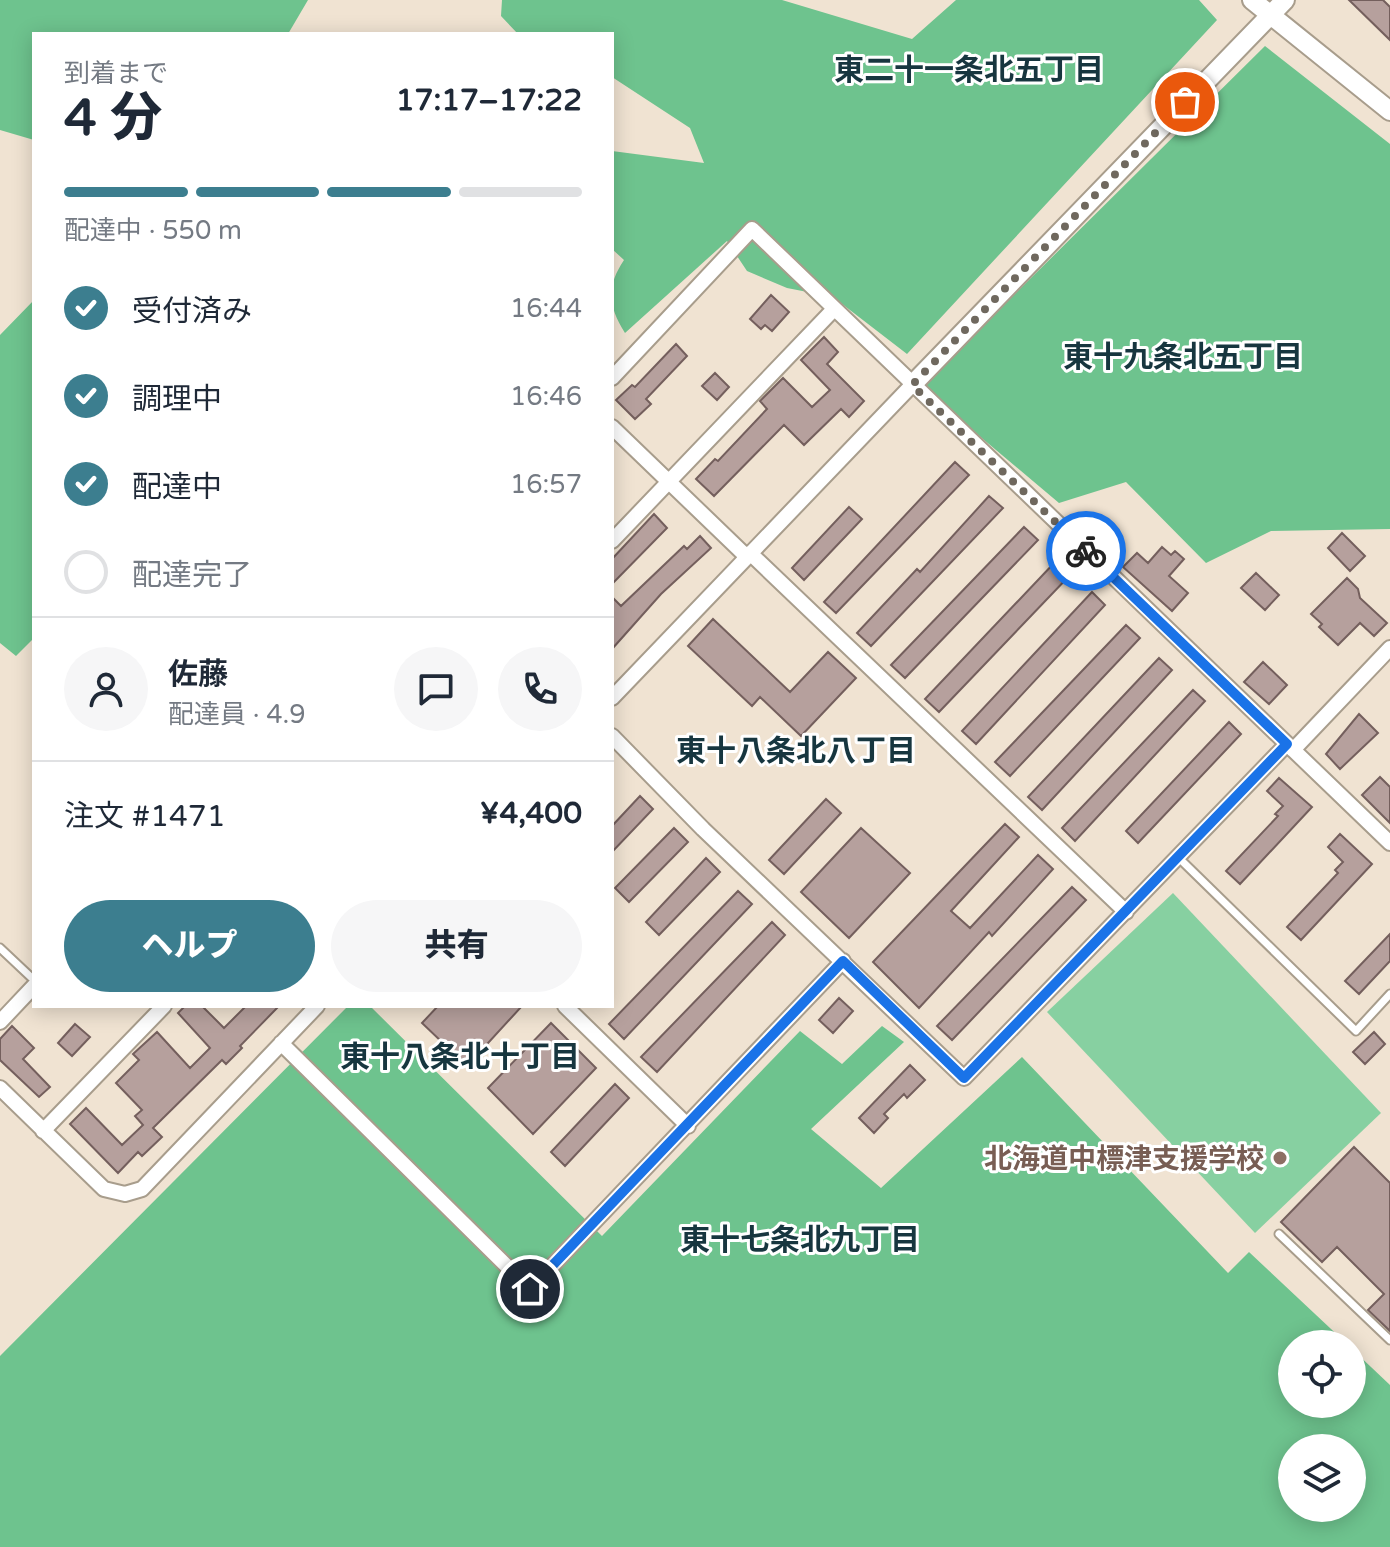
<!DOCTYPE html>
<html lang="ja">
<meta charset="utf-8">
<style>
:root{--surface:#fff;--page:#f6f6f7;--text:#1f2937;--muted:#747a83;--line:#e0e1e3;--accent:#3c7e8f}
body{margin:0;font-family:"Varela Round","Noto Sans JP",sans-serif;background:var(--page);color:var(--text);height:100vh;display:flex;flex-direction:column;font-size:30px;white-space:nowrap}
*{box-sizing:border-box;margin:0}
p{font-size:26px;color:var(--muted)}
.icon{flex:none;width:44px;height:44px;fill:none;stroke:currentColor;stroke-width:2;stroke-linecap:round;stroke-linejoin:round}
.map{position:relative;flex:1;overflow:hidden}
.panel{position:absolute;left:32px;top:32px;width:582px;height:976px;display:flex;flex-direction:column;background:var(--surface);border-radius:0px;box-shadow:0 4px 20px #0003}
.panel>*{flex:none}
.tools{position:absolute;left:1278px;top:1330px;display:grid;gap:16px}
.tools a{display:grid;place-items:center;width:88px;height:88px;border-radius:50%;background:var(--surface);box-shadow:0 4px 20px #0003;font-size:40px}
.pin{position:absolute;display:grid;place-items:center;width:68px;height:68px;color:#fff;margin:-34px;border:4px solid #fff;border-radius:50%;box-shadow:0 2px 8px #0007}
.courier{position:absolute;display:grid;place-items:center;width:80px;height:80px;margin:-40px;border:6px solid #1a73e8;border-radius:50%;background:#fff;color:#222;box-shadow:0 2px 10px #0007}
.overview em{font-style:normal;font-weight:800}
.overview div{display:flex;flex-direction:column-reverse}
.overview{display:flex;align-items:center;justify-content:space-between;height:136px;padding:0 32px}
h1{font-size:52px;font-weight:800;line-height:60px}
.bar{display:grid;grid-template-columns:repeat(4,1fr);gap:12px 8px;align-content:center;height:96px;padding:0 32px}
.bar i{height:10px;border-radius:6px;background:var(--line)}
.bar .on{background:var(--accent)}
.bar p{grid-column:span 4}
.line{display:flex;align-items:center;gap:20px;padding:0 32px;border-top:2px solid var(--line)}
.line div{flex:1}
.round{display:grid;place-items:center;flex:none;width:84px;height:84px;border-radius:42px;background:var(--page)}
ol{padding:0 32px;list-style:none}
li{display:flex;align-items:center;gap:24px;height:88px}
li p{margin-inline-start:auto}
li .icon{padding:8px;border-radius:50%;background:var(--accent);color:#fff;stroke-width:4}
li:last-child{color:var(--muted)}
li i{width:44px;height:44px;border:4px solid var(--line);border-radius:50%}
.action{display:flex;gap:16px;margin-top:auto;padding:16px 32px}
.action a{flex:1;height:92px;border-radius:48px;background:var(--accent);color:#fff;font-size:32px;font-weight:800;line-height:92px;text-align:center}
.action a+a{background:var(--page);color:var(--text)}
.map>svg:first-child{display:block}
</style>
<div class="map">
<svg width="1390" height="1547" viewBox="0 0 1390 1547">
<rect width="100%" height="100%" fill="#f0e3d2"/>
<!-- green -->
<path fill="#87d0a1" d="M1173,893L1381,1113L1255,1233L1047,1012Z"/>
<!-- forest -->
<path fill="#6ec38e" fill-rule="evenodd" d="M0,0H308L288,34H34V140L0,130Z
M502,0H782L912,39L956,0H1199L1217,20L907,354L833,297L787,288L747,271L727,241L625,333C608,306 606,287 624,260L612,249V151L704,163L690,128L612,77V34H518L501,16Z
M1265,46L1390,144V529L1271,531L1206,563L1126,482L1059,503L921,387Z
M34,300V638L16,656L0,643V335Z
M348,1006H370L602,1236L800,1031L842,1064L882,1026L904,1042L811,1129L881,1188L1022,1057L1228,1273L1249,1252L1347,1344H1292V1404H1352V1349L1390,1385V1547H0V1356ZM1292,1448H1352V1508H1292Z"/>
<!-- building -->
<path fill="#b6a09d" stroke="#745f5d" stroke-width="2" d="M1349,0H1383L1390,7V40Z
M771,295L789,312L772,331L765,325L761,329L750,319Z
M824,337L838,352L827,364L864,401L849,417L841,409L804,445L784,425L714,496L696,479L715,459L718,461L767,409L760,401L783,378L812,407L830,390L801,360Z
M676,344L687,356L646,399L651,404L635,419L616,400L632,385L635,387Z
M715,373L729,387L717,400L702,386Z
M955,462L969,475L836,613L824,602Z
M989,496L1003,508L871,646L857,633L917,569L920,572Z
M849,507L862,519L804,580L792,568Z
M654,514L667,528L612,584V559Z
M1024,527L1038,540L905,678L891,665Z
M1342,533L1365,556L1350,571L1328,548Z
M700,536L711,548L661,594L612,649V597L621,606L684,546L687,549Z
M1162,547L1171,555L1175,551L1184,559L1169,576L1188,593L1172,611L1123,567L1137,553L1148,563Z
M1057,560L1072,573L939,712L925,699Z
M1256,573L1279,595L1265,610L1241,588Z
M1347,578L1358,589L1360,598L1387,623L1374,636L1360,623L1338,645L1319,627L1322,624L1311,614Z
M1092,592L1105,605L976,744L962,731Z
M713,619L790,692L828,652L856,678L801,736L760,697L752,706L688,646Z
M1126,625L1140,638L1010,776L995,762Z
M1159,658L1172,670L1042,810L1028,797Z
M1263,662L1287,685L1269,704L1244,682Z
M1193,690L1205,701L1075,841L1062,828Z
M1359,714L1378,733L1340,769L1326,754Z
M1229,722L1241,734L1138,843L1126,831Z
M1380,777L1390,787V823L1362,795Z
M1279,778L1312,807L1240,884L1226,871L1278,816L1275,814L1283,806L1267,791Z
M640,796L653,809L612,852V826Z
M826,799L841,813L784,874L769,860Z
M1005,824L1019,837L951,911L970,928L1038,855L1053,869L992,936L989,932L919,1008L873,962Z
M674,828L688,842L629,902L615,888Z
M861,828L910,873L849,938L801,892Z
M1340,834L1372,864L1301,940L1287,927L1338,873L1335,870L1343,862L1328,847Z
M706,858L720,872L659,935L646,922Z
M1072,887L1086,900L952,1040L937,1026Z
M738,891L752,904L624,1039L609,1024Z
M772,922L785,935L657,1072L641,1057Z
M1390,934V961L1359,994L1345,981Z
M839,998L853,1011L833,1033L819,1020Z
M185,1006H202L224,1028L246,1006H279L240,1046L242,1048L226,1064L222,1060L153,1128L162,1137L142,1156L138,1152L118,1173L70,1124L86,1108L122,1145L143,1125L135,1116L142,1110L116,1083L139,1060L133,1054L157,1032L190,1068L210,1048L178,1013Z
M438,1006H522L467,1066L422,1023Z
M551,1023L596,1068L533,1134L488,1088Z
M75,1024L90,1037L72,1056L58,1043Z
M12,1026L34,1048L23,1059L50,1087L39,1097L0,1060V1039Z
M1374,1032L1385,1044L1365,1064L1353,1052Z
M910,1065L925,1080L907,1098L904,1094L884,1114L888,1118L874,1133L859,1118Z
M615,1084L629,1098L565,1166L551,1152Z
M1354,1147L1390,1183V1331L1368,1310L1384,1294L1337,1247L1322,1262L1281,1222Z"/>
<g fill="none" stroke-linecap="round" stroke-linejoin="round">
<!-- service casing -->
<g stroke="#a89d8c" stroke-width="11">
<path id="service" d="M1183,862L1356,1031L1390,994
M0,948L34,980
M1279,1234L1390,1340"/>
</g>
<!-- minor casing -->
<g stroke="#a89d8c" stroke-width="18">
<path id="minor" d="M612,378L752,229L1390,843
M612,427L747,557
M612,541L834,309
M750,553L1126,912
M612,698L912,385
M612,736L703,829L964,1078L1287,744
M1293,750L1390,648
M565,1006L688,1126
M0,1022L34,986
M281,1043L530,1289L843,961
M0,1088L104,1189L125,1194L142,1189L317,1006
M43,1131L164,1006"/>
</g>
<!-- tertiary casing -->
<g stroke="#a89d8c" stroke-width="22">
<path id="tertiary" d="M1252,0L1390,111
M912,385L1285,0"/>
</g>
<!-- service -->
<use href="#service" stroke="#fff" stroke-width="7"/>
<!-- minor -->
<use href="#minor" stroke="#fff" stroke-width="14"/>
<!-- tertiary -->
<use href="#tertiary" stroke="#fff" stroke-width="18"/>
</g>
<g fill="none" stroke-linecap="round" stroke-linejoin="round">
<!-- done -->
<path stroke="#6f685e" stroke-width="8" stroke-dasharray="0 14.4" d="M1086,551L912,385L1185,102"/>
<!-- route -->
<path stroke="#1a73e8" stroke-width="10" d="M530,1289L843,961L964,1078L1287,744L1086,551"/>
</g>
<!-- markers -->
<circle fill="#8d6e63" stroke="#fff" stroke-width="3" cx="1280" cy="1158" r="8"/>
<g text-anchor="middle" stroke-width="6" stroke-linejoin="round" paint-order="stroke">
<!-- education labels -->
<g font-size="28" font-weight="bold" fill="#785e54" stroke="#fff" text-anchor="end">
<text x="1264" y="1168">北海道中標津支援学校</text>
</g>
<!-- neighbourhood labels -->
<g font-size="30" font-weight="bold" fill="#17363f" stroke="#fff">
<text x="969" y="80">東二十一条北五丁目</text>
<text x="1183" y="367">東十九条北五丁目</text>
<text x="796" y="761">東十八条北八丁目</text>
<text x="460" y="1067">東十八条北十丁目</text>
<text x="800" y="1250">東十七条北九丁目</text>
</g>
</g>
</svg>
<div class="tools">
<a><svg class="icon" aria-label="locate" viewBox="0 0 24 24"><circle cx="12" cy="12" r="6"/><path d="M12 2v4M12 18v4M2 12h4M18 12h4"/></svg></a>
<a><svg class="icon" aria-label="layers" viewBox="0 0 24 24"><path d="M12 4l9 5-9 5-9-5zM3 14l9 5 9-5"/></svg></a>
</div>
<div class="pin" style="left:1185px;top:102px;background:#ea580c"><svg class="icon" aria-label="bag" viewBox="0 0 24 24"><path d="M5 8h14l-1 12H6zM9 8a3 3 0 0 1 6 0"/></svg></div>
<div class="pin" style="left:530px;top:1289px;background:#1f2937"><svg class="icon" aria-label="home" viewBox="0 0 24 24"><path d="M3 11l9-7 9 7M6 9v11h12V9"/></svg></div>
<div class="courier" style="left:1086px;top:551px"><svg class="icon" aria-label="bike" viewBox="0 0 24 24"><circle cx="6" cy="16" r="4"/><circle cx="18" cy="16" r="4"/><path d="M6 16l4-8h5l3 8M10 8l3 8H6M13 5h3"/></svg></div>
<section class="panel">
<div class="overview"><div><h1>4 分</h1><p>到着まで</p></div><em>17:17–17:22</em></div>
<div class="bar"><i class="on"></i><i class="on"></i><i class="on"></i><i></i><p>配達中 · 550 m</p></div>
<ol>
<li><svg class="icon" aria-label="check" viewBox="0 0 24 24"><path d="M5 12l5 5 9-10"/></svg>受付済み<p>16:44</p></li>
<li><svg class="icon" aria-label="check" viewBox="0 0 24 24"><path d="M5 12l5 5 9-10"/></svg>調理中<p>16:46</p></li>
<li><svg class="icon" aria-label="check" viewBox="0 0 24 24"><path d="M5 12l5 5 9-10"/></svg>配達中<p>16:57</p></li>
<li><i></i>配達完了</li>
</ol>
<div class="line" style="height:144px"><a class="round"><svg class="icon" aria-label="person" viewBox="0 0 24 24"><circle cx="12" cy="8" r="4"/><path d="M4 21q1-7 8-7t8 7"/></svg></a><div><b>佐藤</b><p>配達員 · 4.9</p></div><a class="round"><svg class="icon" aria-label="chat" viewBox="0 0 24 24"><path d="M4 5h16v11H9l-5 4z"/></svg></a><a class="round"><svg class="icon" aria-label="phone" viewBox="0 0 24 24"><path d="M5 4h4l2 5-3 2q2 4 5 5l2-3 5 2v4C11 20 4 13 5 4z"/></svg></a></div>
<div class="line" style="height:104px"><div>注文 #1471</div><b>¥4,400</b></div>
<div class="action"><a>ヘルプ</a><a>共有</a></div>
</section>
</div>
